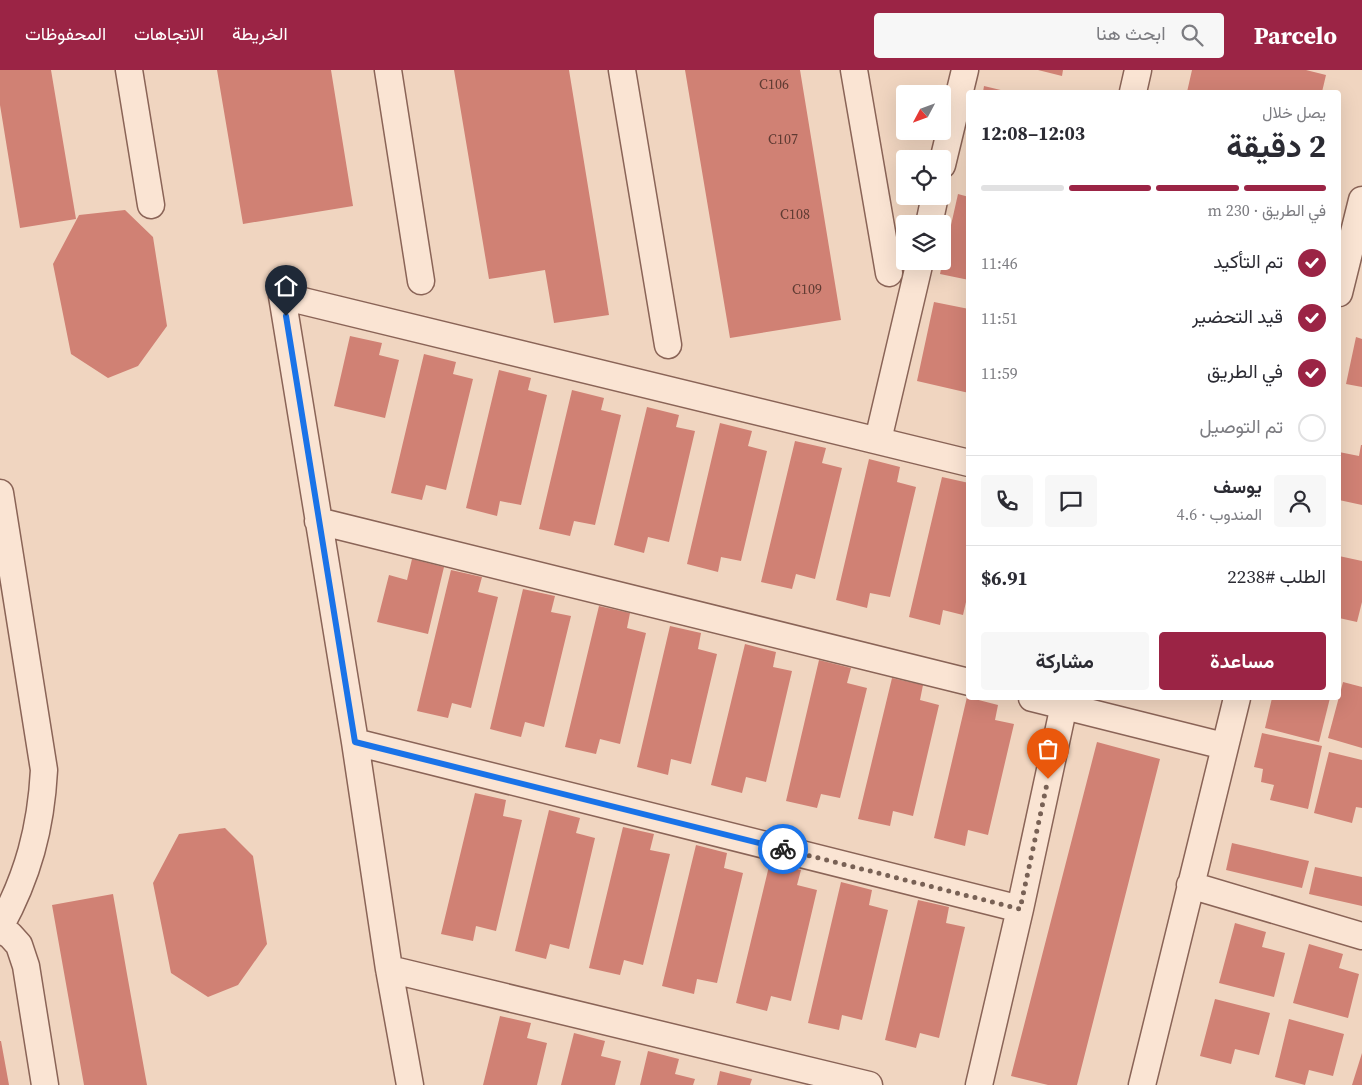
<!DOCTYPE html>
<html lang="ar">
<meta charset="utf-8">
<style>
:root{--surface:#fff;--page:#f7f7f7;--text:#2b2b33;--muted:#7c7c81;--line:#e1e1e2;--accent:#9b2445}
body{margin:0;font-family:"Source Serif 4",Vazirmatn,serif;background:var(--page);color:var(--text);direction:rtl;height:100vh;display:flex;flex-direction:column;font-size:19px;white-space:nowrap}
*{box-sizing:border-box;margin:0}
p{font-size:16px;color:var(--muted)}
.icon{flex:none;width:28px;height:28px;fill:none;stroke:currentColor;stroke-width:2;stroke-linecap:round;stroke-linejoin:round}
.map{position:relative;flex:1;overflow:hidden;direction:ltr}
.details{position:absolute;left:966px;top:20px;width:375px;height:610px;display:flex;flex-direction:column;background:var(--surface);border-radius:5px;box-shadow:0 5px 20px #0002;direction:rtl}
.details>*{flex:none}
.needle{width:32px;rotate:229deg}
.fabs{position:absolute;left:896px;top:15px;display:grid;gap:10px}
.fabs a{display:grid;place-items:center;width:55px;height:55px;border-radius:5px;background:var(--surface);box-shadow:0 5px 20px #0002;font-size:25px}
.pin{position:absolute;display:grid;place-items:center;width:42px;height:42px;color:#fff;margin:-51px -21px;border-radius:50% 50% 50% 0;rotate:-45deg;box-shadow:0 0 5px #0007}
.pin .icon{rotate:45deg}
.courier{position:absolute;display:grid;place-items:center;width:50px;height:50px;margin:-25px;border:4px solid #1a73e8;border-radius:50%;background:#fff;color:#222;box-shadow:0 1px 6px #0007}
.head em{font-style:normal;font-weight:700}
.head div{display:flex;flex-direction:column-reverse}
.head{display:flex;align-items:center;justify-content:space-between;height:85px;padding:0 15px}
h1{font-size:32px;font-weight:700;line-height:38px}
.bar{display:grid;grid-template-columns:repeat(4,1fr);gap:8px 5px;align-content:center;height:60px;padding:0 15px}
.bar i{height:6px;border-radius:4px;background:var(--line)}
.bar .current{background:var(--accent)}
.bar p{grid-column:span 4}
.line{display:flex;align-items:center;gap:12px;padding:0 15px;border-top:1px solid var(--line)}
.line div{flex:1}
.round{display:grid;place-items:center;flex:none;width:52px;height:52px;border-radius:5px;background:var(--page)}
ol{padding:0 15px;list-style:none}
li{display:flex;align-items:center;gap:15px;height:55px}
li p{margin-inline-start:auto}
li .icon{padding:5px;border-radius:50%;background:var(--accent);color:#fff;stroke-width:4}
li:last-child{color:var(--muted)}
li i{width:28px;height:28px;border:2px solid var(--line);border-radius:50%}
.button{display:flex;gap:10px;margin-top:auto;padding:10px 15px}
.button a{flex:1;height:58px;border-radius:5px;background:var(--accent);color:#fff;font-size:20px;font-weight:700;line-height:58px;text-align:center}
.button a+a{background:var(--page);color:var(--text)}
header{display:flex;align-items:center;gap:30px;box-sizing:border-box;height:70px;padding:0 25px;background:var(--accent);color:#fff}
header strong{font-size:24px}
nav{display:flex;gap:28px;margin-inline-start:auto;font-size:18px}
.search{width:350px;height:45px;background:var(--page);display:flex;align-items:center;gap:12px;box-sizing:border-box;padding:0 18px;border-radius:5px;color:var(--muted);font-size:19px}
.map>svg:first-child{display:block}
</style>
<header>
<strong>Parcelo</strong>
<div class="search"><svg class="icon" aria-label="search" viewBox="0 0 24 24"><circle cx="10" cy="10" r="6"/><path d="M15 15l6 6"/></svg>ابحث هنا</div>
<nav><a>الخريطة</a><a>الاتجاهات</a><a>المحفوظات</a></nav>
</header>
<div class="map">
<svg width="1362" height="1015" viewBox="0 0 1362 1015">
<rect width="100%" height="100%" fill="#f0d5c0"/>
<!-- building -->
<path fill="#d08174" d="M0,0H51L76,149L20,158L0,35Z
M217,0H331L353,136L243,154Z
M454,0H569L609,245L554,253L545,200L489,209Z
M685,0H800L841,250L730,268Z
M1038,0H1063L1062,6Z
M1192,0H1306L1326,5L1322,22H1187Z
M984,16L1009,22H983Z
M958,124L969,127V210L940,204Z
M125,140L153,167L167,256L138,296L108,308L71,284L53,194L79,145Z
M934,232L969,239V323L917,311Z
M350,266L382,273L379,285L399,290L385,348L334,336Z
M1356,267L1362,269V317L1346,314Z
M424,284L456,292L453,304L473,309L446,420L426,415L422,430L391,423Z
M499,300L531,308L528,320L547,325L521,435L500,431L497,446L466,438Z
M572,320L604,328L601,340L621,345L595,455L574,451L570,466L539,459Z
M647,337L679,345L676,357L695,361L669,472L648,467L644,483L614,475Z
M720,353L752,361L748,376L767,381L741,491L721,487L718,502L687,494Z
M795,371L826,378L822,393L842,398L815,509L796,504L792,519L761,512Z
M1361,375H1362V435L1339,430V382L1359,386Z
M869,389L900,397L897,412L916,417L890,527L870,523L867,538L836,530Z
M942,407L969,413V519L963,545L943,540L940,555L909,547Z
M1339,486L1362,491V532L1357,552L1339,548Z
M412,489L444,497L428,564L377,552L389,505L407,510Z
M451,500L482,507L478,522L498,527L471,638L452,633L448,648L417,641Z
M523,519L555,526L551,542L571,546L544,657L525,652L521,667L490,659Z
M599,536L630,543L627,558L646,563L620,674L600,669L596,684L565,677Z
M670,556L701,563L698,579L717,584L691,694L671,689L668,705L637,697Z
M745,574L776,582L773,597L792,601L766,712L746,707L742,723L711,715Z
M819,590L851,598L847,613L867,618L840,728L821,724L817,738L786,731Z
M892,608L923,615L920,630L939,635L913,746L893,741L890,756L858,749Z
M1343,612L1362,617V678L1328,668Z
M967,627L998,635L995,650L1014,654L988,765L968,760L965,776L934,768Z
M1272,628L1281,630L1282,628H1330L1319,672L1265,658Z
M1262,663L1322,676L1308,739L1270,730L1274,715L1261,712L1263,699L1254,697Z
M1097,672L1160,689L1077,1015H1048L1011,1006Z
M1329,682L1362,690V738L1356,737L1352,753L1314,743Z
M475,723L506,730L503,746L522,750L496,861L476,856L473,871L441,864Z
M549,740L580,748L576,763L595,768L569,879L550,874L546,889L515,881Z
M623,757L654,764L650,780L670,784L643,895L624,890L620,905L589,898Z
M225,758L253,786L267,874L238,915L208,927L171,903L153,813L179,764Z
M1232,773L1309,791L1302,818L1226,800Z
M696,775L727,783L724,798L743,803L717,913L697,909L694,924L662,916Z
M770,792L801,800L797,815L817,820L791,931L771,926L767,941L736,933Z
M1315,797L1362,807V836L1309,824Z
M841,812L872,820L869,835L888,840L862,950L842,945L839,960L808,953Z
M113,824L127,904L147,1015H84L52,835Z
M918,830L949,837L946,853L965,857L939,968L920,963L916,978L885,970Z
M1235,853L1266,862L1262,877L1285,883L1274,927L1219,913Z
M1309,874L1343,884L1339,898L1359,904L1348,948L1293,933Z
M1215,929L1270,943L1259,985L1235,979L1231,994L1200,986Z
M500,946L531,953L527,968L547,973L537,1015H483Z
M1289,949L1344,964L1333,1006L1309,1000L1305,1015L1275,1007Z
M574,963L605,971L601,986L621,991L615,1015H561Z
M0,971H1L9,1015H0Z
M648,981L679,989L675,1004L695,1009L693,1015H640Z
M1362,983V1015H1352Z
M720,1001L752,1009L750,1015H717Z"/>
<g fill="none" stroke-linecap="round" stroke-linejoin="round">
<!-- street casing -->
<g stroke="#8a6457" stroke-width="29">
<path id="street" d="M129,0L151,135
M388,0L421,211
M622,0L668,275
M854,0L889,203
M1133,22L1138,0
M942,95L965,0
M929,154L935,126
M1339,223L1362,130
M878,370L920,191
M0,423L44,700C41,758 28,806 0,857
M318,451L969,612
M1032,628L1224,676
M355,672L1020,839
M1190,815L1362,866
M0,860L10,865L19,875L26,896L45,1015
M389,899L869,1015
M410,1015L389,899L355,672L282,226L969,393
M979,1015L1020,839L1064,635
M1142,1015L1237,628"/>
</g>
<!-- street -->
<use href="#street" stroke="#fae4d3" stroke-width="26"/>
</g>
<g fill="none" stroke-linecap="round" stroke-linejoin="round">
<!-- done -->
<path stroke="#786155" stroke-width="5" stroke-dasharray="0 9" d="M783,779L1020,839L1048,709"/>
<!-- route -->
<path stroke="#1a73e8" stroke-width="6" d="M286,246L355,672L783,779"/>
</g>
<g text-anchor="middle" stroke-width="4" stroke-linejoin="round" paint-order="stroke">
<!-- number labels -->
<g font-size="14" fill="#5e3a32">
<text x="774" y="19">C106</text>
<text x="783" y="74">C107</text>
<text x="795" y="149">C108</text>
<text x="807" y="224">C109</text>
</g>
</g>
</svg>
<div class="fabs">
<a><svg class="needle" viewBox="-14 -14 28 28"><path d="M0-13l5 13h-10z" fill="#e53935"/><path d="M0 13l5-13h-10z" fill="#7c7c81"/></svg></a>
<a><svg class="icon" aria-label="locate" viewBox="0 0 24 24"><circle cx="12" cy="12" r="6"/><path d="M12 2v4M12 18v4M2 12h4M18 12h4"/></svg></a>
<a><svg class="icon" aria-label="layers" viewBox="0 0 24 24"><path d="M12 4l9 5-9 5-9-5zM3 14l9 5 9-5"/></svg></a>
</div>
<div class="pin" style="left:1048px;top:709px;background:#ea580c"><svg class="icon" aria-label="bag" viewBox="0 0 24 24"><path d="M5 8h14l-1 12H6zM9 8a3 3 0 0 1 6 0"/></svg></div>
<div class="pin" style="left:286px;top:246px;background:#1f2937"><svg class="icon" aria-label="home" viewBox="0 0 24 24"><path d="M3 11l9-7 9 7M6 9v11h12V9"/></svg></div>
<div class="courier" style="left:783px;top:779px"><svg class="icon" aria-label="bike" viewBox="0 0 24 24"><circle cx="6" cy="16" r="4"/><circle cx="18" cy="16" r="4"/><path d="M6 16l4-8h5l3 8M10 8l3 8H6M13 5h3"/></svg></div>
<section class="details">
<div class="head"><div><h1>2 دقيقة</h1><p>يصل خلال</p></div><em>12:03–12:08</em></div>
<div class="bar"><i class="current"></i><i class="current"></i><i class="current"></i><i></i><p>في الطريق · 230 m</p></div>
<ol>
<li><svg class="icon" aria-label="check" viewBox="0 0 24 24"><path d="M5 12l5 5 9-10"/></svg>تم التأكيد<p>11:46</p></li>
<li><svg class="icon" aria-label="check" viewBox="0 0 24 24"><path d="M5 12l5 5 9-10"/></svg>قيد التحضير<p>11:51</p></li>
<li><svg class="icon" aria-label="check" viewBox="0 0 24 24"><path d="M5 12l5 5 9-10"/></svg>في الطريق<p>11:59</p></li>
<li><i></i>تم التوصيل</li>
</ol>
<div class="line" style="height:90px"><a class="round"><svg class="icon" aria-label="person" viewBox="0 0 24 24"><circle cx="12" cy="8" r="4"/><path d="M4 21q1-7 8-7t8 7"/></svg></a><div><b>يوسف</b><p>المندوب · 4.6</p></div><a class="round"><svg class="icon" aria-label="chat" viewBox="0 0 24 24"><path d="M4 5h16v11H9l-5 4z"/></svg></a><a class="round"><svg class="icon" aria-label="phone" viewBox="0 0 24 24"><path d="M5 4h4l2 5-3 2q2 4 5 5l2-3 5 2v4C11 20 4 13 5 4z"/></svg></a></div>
<div class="line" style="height:65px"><div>الطلب #2238</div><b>$6.91</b></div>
<div class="button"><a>مساعدة</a><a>مشاركة</a></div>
</section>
</div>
